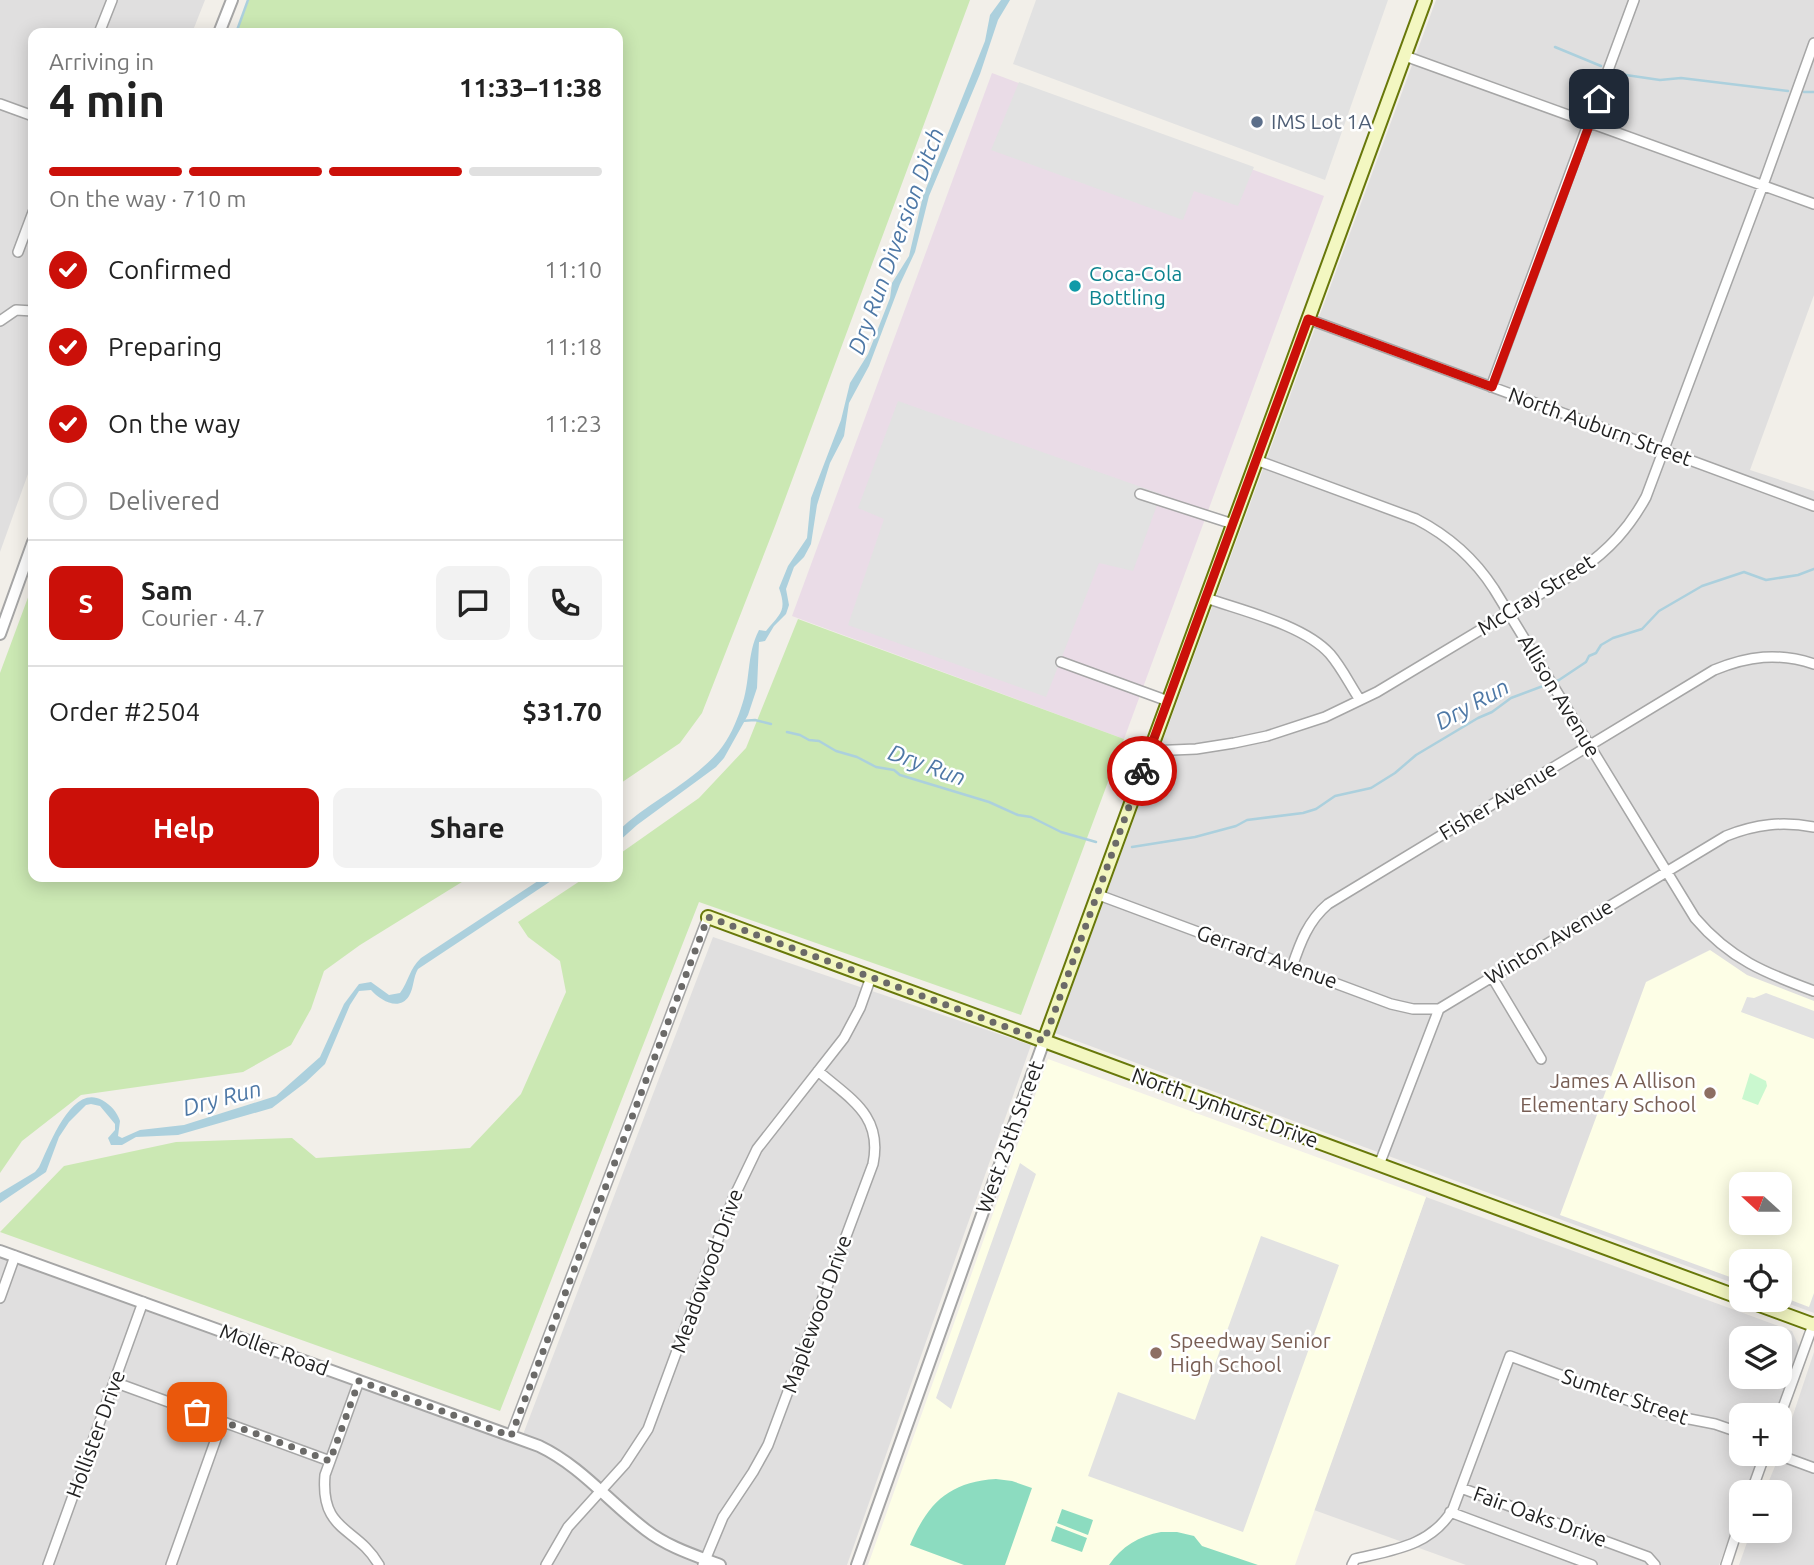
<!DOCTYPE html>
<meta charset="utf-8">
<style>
:root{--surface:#fff;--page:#f2f2f2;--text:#222;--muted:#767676;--line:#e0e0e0;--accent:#cb1009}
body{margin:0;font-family:Ubuntu,sans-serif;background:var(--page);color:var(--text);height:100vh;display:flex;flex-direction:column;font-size:26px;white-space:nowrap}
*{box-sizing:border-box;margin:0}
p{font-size:23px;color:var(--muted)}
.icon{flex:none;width:38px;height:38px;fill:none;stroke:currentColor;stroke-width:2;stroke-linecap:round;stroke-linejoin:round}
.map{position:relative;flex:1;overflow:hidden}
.details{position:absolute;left:28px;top:28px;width:595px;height:854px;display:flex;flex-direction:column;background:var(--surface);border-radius:14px;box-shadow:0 4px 18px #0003}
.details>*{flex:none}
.needle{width:46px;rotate:291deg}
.tools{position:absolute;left:1729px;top:1172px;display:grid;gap:14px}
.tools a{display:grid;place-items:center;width:63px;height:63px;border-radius:14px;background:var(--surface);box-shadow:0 4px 18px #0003;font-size:35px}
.pin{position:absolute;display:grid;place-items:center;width:60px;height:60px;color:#fff;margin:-30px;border-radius:14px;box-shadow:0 4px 10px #0006}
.courier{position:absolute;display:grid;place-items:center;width:70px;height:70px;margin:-35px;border:5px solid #cb1009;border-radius:50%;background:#fff;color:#222;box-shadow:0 2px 9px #0007}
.head em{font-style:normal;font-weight:700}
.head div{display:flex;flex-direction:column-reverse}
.head{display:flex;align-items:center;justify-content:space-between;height:119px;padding:0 21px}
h1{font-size:46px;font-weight:700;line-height:52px}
.bar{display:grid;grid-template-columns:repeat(4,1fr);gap:10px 7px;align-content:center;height:84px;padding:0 21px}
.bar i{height:9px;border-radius:5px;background:var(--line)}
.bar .on{background:var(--accent)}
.bar p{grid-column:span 4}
.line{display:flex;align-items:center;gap:18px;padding:0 21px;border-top:2px solid var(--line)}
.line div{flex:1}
.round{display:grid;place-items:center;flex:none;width:74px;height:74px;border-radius:14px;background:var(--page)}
ol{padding:0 21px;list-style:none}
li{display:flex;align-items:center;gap:21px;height:77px}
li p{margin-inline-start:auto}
li .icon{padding:7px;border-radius:50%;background:var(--accent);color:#fff;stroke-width:4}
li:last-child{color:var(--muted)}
li i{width:38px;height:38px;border:4px solid var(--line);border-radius:50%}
.cta{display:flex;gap:14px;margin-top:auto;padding:14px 21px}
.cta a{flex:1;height:80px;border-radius:14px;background:var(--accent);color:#fff;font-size:28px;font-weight:700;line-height:80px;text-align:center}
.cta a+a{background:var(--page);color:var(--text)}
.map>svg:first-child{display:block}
</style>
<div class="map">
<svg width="1814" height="1565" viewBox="0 0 1814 1565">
<rect width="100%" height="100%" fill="#f2efe9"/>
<!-- residential -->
<path fill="#e0dfdf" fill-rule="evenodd" d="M0,0H205L192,33H33V460L0,552Z
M1436,0H1814V295L1750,470L1814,491V1313L1779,1300L1780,1262H1741V1286L1055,1033ZM1741,1185H1780V1223H1741Z
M713,937L1031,1045L847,1565H0V1258L519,1445Z
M1426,1197L1792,1331L1799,1347L1774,1416H1741V1454H1760L1746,1493H1741V1505L1719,1565H1466L1314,1510ZM1741,1339H1780V1377H1741Z
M1814,1352V1565H1739L1751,1531H1780V1493H1764L1780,1454Z"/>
<!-- industrial -->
<path fill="#eadce7" d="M992,73L1324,196L1124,739L792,616Z"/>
<!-- education -->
<path fill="#fdfee6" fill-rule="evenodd" d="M1710,950L1747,975L1814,1001V1293L1809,1307L1780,1296V1262H1741V1281L1560,1215L1646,982ZM1741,1185H1780V1223H1741Z
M1048,1059L1426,1197L1295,1565H868Z"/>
<!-- grass -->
<path fill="#cbe8b3" d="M249,0H970L775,526L702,713L680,743L618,785V33H236Z
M33,584V877H470L360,945L324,971L311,1009L291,1045L243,1072L81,1095L22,1141L0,1173V673Z
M798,619L1124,739L1021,1015L699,902L500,1411L0,1232L64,1166L176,1142L292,1138L316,1158L470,1148L521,1094L566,992L560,961L528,937L518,922L586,877H618V855L699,798L746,748Z"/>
<!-- park -->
<path fill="#caf8cf" d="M1750,1073L1766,1081L1767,1086L1758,1105L1742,1099Z"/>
<!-- pitch -->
<path fill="#8cdcc0" d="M996,1479L1012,1481L1032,1488L1005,1565H964L910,1545C928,1503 949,1482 996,1479Z
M1062,1509L1093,1520L1088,1535L1057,1523Z
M1056,1526L1087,1538L1082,1552L1051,1541Z
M1161,1532H1177L1194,1536L1202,1546L1258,1565H1109C1122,1546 1139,1536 1161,1532Z"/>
<!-- parking -->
<path fill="#e2e2e2" d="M1036,0H1388L1325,180L1013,64Z
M1019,82L1254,167L1238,206L1194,191L1183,220L991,150Z
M898,401L1161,494L1133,571L1099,563L1046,697L848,625L884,519L858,508Z
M1766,993L1814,1011V1039L1741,1012L1747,997L1754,998Z
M1020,1163L1036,1174L951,1409L936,1398Z
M1261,1236L1339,1265L1243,1532L1088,1476L1118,1392L1195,1420Z"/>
<!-- water -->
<path fill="#acd0dd" d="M1001,0H1010L998,20L980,74L929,196L915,252L900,284L869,366L849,403L844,436L830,463L817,505L811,544L804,557L794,567L786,589L789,605L786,614L774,626L765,641L759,642L757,688L748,715L724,758L716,767L637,825L618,842V831C648,802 691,784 719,751C729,739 736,723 741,708C751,682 746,655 759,630L766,631C781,613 787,611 779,588L788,566L807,538L811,498L841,420L850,383L868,354L890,298L892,283L909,256L923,196L985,41L990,15Z
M544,877H557L418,969C413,977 414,988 409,996C399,1012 380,1000 371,990L359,991L350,1005L325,1064L306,1082L272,1108L178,1135L136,1137L122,1145H111L108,1138L115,1130V1124L100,1106L91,1104L86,1105L69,1122L59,1137L46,1172L0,1203V1193L35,1172L39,1167C49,1147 71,1083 102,1100C111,1105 117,1112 120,1121L118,1136L122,1138L140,1130L184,1125L276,1096L320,1057L344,1004L359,984L371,982L389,995L400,993C409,981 409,969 421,958Z"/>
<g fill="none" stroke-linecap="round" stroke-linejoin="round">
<!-- stream -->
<path stroke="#acd0dd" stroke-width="2.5" d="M236,33L248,0
M1555,47L1601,66
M1619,74L1660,80L1681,78L1788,91
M1804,92H1814
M741,721L755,720L771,724
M787,732L800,735L809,740L819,741L836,751L857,757L876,767L894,770L900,775L989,802L1018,815L1031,817L1061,832L1096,842
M1132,847L1195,837L1236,826L1247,820L1303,813L1316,809L1335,796L1371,788L1395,773L1416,755L1478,718L1492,712L1511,698L1559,680L1586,662L1589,656L1596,653L1601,645L1613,638L1642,629L1659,611L1702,586L1744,572L1766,580L1798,575L1814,569"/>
<!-- minor casing -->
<g stroke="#a6a6a6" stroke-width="12">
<path id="minor" d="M99,33L112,0
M1405,56L1814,204
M0,104L33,116
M18,252L33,212
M1308,319L1814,506
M0,321L16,310L33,311
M1491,387L1634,0
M1256,460L1416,519C1449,536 1474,558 1494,589L1695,918C1730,959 1765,973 1814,991
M1140,494L1233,524
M1206,598C1243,611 1304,625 1330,654C1342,668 1350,685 1360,700
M1061,662L1168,701
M1149,751L1196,749L1234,743L1267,736L1325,717L1377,692L1580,570C1609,550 1629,528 1646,497L1763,185L1814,43
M1096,894L1391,1004L1413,1009H1439
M1292,967C1300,943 1308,921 1328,904L1714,670C1748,656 1778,652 1814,664
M1492,977L1541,1059
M1379,1165L1439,1009L1726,836C1756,824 1783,821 1814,827
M0,1298L15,1256
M359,1381L325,1475C320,1533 357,1526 379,1565
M114,1382L330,1461
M1780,1416L1814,1322
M511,1435L708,917
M1776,1454L1814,1468
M1461,1488L1648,1557L1655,1565
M1751,1493L1765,1454
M1450,1512L1592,1565
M48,1565L143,1302
M171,1565L222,1422
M546,1565L568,1527L625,1464L648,1429L733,1199L757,1149L844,1038L860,1008L871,977
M703,1565L723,1517L753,1472L768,1445L873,1164C883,1115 850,1099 818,1071
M1352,1565L1355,1559C1393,1550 1431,1546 1453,1509L1510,1356L1664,1414L1715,1424L1741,1433
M1726,1565L1741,1519"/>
</g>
<!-- tertiary casing -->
<g stroke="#a6a6a6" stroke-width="14">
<path id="tertiary" d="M219,33L232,0
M0,634L33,542
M0,1251L539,1446C581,1466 609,1502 646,1530C668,1547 694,1555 720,1565
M857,1565L1044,1041"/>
</g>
<!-- secondary casing -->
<g stroke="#68780a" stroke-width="16">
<path id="secondary" d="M708,917L1741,1298
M1044,1041L1425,0
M1746,1300L1814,1325"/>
</g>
<!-- minor -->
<use href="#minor" stroke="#fff" stroke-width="9"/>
<!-- tertiary -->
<use href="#tertiary" stroke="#fff" stroke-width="10"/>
<!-- secondary -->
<use href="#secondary" stroke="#f3f7c1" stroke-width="12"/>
</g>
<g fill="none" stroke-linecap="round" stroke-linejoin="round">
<!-- done -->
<path stroke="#6b6a68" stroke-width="7" stroke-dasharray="0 12.6" d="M197,1412L330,1461L359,1381L511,1436L708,917L1044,1041L1142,771"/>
<!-- route -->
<path stroke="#cb1009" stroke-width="9" d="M1142,771L1308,319L1492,387L1599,99"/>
</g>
<!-- markers -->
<circle fill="#5c6f8a" stroke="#fff" stroke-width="2.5" cx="1257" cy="122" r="7"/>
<circle fill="#0f9aa8" stroke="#fff" stroke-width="2.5" cx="1075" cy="286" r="7"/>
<g fill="#8d6e63" stroke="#fff" stroke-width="2.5">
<circle cx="1710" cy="1093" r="7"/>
<circle cx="1156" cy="1353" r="7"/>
</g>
<g text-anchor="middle" stroke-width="5" stroke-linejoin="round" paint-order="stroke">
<!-- service labels -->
<g font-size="21" fill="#4e5e75" stroke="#fff" text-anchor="start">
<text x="1271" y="129">IMS Lot 1A</text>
</g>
<!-- culture labels -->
<g font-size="21" fill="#0d838f" stroke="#fff" text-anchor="start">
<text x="1089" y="281">Coca-Cola<tspan x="1089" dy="24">Bottling</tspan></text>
</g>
<!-- street labels -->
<g font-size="21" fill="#222" stroke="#fff">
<text transform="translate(1600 427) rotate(20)" y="7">North Auburn Street</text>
<text transform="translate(1536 595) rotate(-32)" y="7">McCray Street</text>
<text transform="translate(1559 696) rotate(59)" y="7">Allison Avenue</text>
<text transform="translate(1498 801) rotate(-31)" y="7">Fisher Avenue</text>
<text transform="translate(1549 942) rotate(-31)" y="7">Winton Avenue</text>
<text transform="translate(1267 957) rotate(20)" y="7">Gerrard Avenue</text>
<text transform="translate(1225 1108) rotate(20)" y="7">North Lynhurst Drive</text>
<text transform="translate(1010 1137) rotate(-70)" y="7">West 25th Street</text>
<text transform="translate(707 1271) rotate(-70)" y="7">Meadowood Drive</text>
<text transform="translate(817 1314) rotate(-70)" y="7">Maplewood Drive</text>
<text transform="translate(274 1350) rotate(20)" y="7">Moller Road</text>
<text transform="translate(1625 1397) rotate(19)" y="7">Sumter Street</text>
<text transform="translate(96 1434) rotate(-70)" y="7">Hollister Drive</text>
<text transform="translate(1540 1517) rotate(20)" y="7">Fair Oaks Drive</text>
</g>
<!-- education labels -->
<g font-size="21" fill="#785e54" stroke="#fff" text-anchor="end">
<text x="1696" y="1088">James A Allison<tspan x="1696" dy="24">Elementary School</tspan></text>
<text x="1170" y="1348" text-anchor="start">Speedway Senior<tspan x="1170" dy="24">High School</tspan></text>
</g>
<!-- water labels -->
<g font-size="23" font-style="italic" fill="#4e78a6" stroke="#fff">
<text transform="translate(896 241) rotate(-70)" y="8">Dry Run Diversion Ditch</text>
<text transform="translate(1472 704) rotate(-29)" y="8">Dry Run</text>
<text transform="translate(927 765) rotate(20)" y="8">Dry Run</text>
<text transform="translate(222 1098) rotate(-15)" y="8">Dry Run</text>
</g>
</g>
</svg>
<div class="tools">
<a><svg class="needle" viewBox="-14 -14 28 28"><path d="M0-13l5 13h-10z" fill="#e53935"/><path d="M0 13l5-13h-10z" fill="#767676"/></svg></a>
<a><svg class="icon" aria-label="locate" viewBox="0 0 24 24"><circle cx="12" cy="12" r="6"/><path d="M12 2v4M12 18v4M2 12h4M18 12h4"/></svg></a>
<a><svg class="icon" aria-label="layers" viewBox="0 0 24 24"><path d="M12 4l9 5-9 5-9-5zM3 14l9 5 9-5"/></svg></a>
<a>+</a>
<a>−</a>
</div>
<div class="pin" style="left:197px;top:1412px;background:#ea580c"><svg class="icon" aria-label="bag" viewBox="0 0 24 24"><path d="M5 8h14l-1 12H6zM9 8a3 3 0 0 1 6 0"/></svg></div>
<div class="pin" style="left:1599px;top:99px;background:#1f2937"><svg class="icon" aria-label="home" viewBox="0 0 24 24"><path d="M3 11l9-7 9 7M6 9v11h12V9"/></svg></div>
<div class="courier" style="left:1142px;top:771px"><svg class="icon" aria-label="bike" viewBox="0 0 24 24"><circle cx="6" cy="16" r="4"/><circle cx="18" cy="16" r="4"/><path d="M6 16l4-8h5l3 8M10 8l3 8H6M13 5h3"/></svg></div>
<section class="details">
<div class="head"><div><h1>4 min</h1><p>Arriving in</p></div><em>11:33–11:38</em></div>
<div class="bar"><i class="on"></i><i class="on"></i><i class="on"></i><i></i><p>On the way · 710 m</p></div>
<ol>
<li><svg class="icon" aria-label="check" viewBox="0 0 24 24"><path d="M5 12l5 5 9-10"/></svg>Confirmed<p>11:10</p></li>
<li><svg class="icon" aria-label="check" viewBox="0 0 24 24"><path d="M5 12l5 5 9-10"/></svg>Preparing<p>11:18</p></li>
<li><svg class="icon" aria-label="check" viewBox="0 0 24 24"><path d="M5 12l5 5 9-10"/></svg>On the way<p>11:23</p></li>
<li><i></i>Delivered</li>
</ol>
<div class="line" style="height:126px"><b class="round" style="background:var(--accent);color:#fff">S</b><div><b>Sam</b><p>Courier · 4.7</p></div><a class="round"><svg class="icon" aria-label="chat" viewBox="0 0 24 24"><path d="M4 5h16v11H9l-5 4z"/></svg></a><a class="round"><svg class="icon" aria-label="phone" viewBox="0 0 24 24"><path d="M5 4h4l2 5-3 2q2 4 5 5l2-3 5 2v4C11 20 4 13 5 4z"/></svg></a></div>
<div class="line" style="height:91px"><div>Order #2504</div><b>$31.70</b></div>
<div class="cta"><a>Help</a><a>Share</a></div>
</section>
</div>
